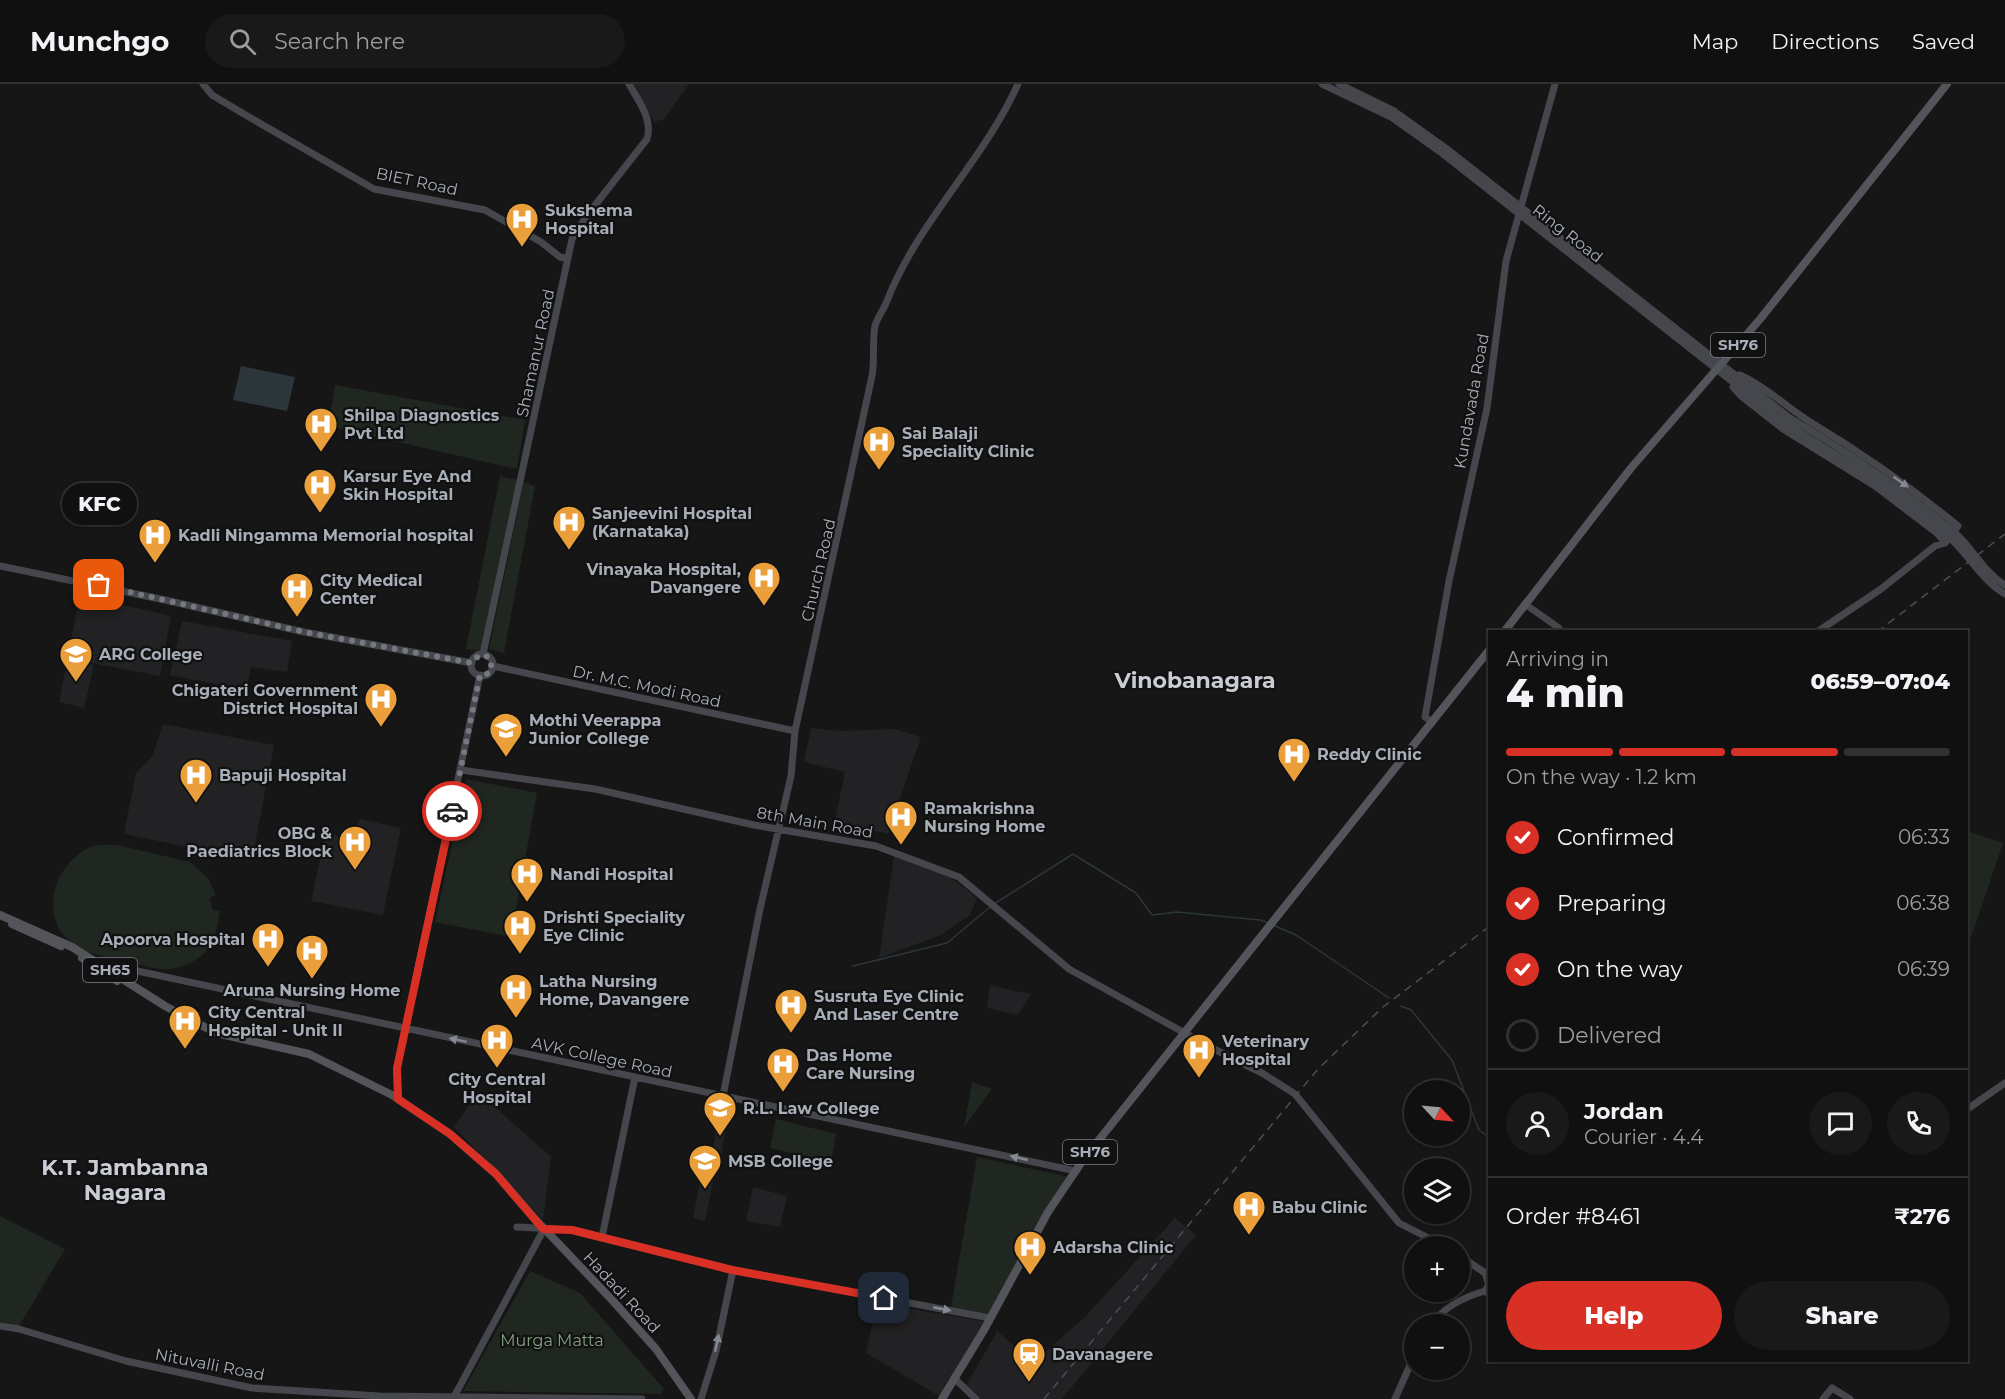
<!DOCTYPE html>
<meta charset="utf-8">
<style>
:root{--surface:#101011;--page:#19191a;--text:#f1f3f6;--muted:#9c9d9f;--line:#303031;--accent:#d93025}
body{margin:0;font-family:Montserrat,sans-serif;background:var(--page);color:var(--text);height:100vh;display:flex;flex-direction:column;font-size:22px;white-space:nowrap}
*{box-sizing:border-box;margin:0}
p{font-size:20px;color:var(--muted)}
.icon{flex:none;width:33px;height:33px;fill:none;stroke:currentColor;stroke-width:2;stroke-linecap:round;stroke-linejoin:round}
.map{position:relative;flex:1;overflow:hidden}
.drawer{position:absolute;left:1488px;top:546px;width:480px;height:732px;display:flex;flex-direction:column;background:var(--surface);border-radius:0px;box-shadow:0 2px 4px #0004,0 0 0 2px var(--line)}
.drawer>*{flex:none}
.needle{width:39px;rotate:116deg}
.controls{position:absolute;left:1404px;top:996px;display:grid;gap:12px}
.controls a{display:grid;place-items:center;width:66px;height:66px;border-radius:50%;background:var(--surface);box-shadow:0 2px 4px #0004,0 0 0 2px var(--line);font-size:30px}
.pin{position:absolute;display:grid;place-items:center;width:51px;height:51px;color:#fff;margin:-26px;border-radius:12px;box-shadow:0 3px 9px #0006}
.courier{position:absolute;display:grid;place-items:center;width:60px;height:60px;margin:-30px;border:4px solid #d93025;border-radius:50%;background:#fff;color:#222;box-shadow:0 2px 8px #0007}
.bubble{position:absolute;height:42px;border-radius:21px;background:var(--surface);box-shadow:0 2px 4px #0004,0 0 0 2px var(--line);font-size:20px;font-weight:800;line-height:42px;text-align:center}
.head em{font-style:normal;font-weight:800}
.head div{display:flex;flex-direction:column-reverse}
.head{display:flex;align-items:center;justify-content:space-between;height:102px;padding:0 18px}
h1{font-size:39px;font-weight:800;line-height:45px}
.bar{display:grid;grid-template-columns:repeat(4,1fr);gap:9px 6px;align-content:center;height:72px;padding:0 18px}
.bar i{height:8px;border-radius:4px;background:var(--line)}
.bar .current{background:var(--accent)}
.bar p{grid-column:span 4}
.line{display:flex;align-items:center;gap:15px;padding:0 18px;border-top:2px solid var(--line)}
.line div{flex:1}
.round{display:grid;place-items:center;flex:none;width:63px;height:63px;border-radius:32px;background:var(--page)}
ol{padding:0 18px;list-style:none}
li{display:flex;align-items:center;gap:18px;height:66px}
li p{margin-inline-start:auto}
li .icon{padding:6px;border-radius:50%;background:var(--accent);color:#fff;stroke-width:4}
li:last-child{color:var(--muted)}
li i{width:33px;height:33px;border:3px solid var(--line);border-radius:50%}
.button{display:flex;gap:12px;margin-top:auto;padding:12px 18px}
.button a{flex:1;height:69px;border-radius:36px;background:var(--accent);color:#fff;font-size:24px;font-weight:800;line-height:69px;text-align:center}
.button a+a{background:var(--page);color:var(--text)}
header{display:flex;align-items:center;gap:36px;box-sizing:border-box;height:84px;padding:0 30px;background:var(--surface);border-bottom:2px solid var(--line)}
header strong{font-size:28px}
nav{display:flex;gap:33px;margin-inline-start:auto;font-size:21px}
.search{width:420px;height:54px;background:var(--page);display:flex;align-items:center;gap:15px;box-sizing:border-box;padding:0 21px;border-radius:33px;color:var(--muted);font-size:22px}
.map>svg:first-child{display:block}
</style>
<header>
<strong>Munchgo</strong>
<div class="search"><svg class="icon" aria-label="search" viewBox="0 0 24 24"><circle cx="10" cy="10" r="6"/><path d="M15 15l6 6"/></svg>Search here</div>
<nav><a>Map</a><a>Directions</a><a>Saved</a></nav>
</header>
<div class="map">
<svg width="2005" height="1315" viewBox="0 0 2005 1315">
<rect width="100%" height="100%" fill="#161617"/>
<!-- built -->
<path fill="#222224" d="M633,0H689L664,35L654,38Z
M80,511L171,532L160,592L81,577L94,581L84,624L59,618Z
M182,537L292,557L287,588L251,583L246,606L170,591Z
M163,640L274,661L252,776L124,750L136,689L152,673Z
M811,644L841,647L894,645L921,653L888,750L835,737L845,688L804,678Z
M359,735L401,744L383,831L311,817L326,749L354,756Z
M894,772L950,793L977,814L970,831L941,851L879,874Z
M990,901L1006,905L1031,910L1018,931L987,924Z
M478,1008L551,1073L543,1136L454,1043Z
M719,1035L727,1036L721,1071L712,1069Z
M704,1075L717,1078L705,1137L693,1134Z
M753,1103L787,1112L780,1143L746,1137Z
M1175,1134L1196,1151L1062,1315H981L966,1302L997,1247L1034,1278L1086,1232Z
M877,1219L988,1238L943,1314L866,1269Z"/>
<!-- green -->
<path fill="#202720" d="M335,301L525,336L517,385L328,342Z
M500,392L518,396L482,567L466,565Z
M524,398L535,402L504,569L489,565Z
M466,695L537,709L511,853L435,838Z
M1967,747L2003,759L1967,865L1966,747Z
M117,761L190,778L208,794L216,811L209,814L213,826L220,827C218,839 215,856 207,866C199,877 175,887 162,885C148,884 134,879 121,876C104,872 83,870 70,858C38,829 55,780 90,763C98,760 109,761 117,761Z
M972,998L992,1005L964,1043Z
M776,1035L836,1050L831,1078L770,1064Z
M977,1073L1069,1093L990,1231L951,1223Z
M0,1132L65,1165L19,1242L0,1238Z
M530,1187L580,1209L664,1305L661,1310L463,1307Z"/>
<!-- water -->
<path fill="#2c363b" d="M241,282L295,293L287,327L233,316Z"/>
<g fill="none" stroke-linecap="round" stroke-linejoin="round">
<!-- stream -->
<path stroke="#2c363b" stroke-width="1.5" d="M994,820L1073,770L1136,809L1152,831L1177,828L1260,836L1269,839
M1273,841L1296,851L1389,914
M853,882L947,859L990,823
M1401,922L1411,926L1452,976L1479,1046L1490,1054"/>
<!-- secondary -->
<path stroke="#45474c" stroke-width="7" d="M203,0L212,11L249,33L374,105L485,126L541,158L560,173L568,175
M1322,0L1391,33L1443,70L1785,339
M1339,0L1394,27L1447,65L1790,334
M1740,291C1767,303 1787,324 1812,339C1863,370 1912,404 1958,442L1945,459L1935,462L1881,505L1817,548
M1733,303L1741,312L1783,345L1875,402L1938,450L1945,459
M0,482L165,516L304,548L472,579
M1525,520L1559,544V548
M483,570L572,155L585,134L647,55C653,35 639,18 629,0
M471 581a11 11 0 1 1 22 0a11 11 0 1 1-22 0Z
M493,582L795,647
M1432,638L1425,633L1449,497L1487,324L1506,177L1555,0
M461,686L595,705L754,741L876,762L959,793L1069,885L1210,963L1262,989L1295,1010L1399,1139L1444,1162
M100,879L1076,1087
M723,1012L760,825L791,692L795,647L872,292C875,276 872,257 875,242C877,234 884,225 887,217C918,137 983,78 1018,0
M398,1015L397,984L480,591
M1966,1026L2005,999
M517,1143L572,1146L733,1186L990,1234
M602,1153L635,993
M1460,1172L1485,1189L1489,1201L1485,1207L1490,1211
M1433,1240C1444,1222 1464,1213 1485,1207
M0,1242L19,1245L126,1277L252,1304L379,1312L642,1315
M954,1294L976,1315
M454,1313L544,1145
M701,1315L716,1267L733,1186
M1395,1315L1414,1272
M1823,1315L1832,1304L1850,1315"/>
<!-- primary -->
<path stroke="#53555b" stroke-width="8" d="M1504,548L1631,384L1761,234L1947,0
M0,831L72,863L165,922L216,949L309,970L392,1011L450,1050L496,1090L536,1136L613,1217L656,1265L691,1315
M12,840L61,862
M82,874L117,897
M942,1315L984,1246L1048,1128L1083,1076L1490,565"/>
<!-- rail -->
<path stroke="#4c4e53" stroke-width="1.5" stroke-dasharray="8 6" stroke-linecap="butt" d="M1877,548L2005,450
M1044,1315L1318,985L1383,923L1490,842"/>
<!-- secondary-bridge -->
<path stroke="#45474c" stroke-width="7" d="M1790,334C1847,368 1903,405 1954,448C1973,464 1983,488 2005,501
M1785,339C1841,374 1898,408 1947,451C1969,470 1980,495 2005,510"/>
</g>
<!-- one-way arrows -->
<defs><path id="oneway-solid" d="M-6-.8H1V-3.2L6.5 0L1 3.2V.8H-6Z" transform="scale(1.5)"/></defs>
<g fill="#858a92">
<use href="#oneway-solid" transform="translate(1901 398) rotate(35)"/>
<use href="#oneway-solid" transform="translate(458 956) rotate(-168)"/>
<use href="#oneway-solid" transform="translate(1019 1074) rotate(-167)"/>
<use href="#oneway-solid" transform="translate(942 1225) rotate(11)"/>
<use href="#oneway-solid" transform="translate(717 1259) rotate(-78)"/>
</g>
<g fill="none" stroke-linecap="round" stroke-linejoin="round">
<!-- done -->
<path stroke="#75797f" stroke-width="6" stroke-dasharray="0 10.8" d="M99,501L304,548L472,579L479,571L489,573L492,585L486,591H480L452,727"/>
<!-- route -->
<path stroke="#d93025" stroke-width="8" d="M452,727L397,984L398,1015L450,1050L496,1090L543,1145L572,1146L732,1186L884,1214"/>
</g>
<!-- icons -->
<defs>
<g id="hospital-pin" transform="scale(1.725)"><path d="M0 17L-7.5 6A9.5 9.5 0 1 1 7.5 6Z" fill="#ea9f3b" stroke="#111112"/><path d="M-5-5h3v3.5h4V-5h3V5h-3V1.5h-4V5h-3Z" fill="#fff"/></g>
<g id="university-pin" transform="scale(1.725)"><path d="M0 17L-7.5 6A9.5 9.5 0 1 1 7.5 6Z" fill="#ea9f3b" stroke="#111112"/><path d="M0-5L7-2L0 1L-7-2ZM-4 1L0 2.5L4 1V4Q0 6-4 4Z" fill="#fff"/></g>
<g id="station-pin" transform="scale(1.725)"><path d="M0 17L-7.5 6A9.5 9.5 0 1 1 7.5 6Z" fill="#ea9f3b" stroke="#111112"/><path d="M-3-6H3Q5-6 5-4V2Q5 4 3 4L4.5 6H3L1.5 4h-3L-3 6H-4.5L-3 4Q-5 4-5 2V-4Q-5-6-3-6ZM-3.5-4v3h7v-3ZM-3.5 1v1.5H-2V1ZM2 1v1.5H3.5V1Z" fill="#fff"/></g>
</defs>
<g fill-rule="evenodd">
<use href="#hospital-pin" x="522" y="135"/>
<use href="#hospital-pin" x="321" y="340"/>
<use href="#hospital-pin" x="879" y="358"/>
<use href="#hospital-pin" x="320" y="401"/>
<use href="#hospital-pin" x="569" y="438"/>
<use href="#hospital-pin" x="155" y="451"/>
<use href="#hospital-pin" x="764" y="494"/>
<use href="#hospital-pin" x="297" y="505"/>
<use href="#university-pin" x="76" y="570"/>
<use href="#hospital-pin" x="381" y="615"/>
<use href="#university-pin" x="506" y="645"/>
<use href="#hospital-pin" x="1294" y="670"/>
<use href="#hospital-pin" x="196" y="691"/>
<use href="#hospital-pin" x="901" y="733"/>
<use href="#hospital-pin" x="355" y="758"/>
<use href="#hospital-pin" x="527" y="790"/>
<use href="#hospital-pin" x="520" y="842"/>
<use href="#hospital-pin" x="268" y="855"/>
<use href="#hospital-pin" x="312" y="867"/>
<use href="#hospital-pin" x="516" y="906"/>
<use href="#hospital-pin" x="791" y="921"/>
<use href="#hospital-pin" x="185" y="937"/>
<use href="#hospital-pin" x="497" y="956"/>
<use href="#hospital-pin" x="1199" y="966"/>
<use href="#hospital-pin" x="783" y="980"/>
<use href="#university-pin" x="720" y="1024"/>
<use href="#university-pin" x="705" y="1077"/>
<use href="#hospital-pin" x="1249" y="1123"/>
<use href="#hospital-pin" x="1030" y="1163"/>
<use href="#station-pin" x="1029" y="1270"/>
</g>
<g text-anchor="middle" stroke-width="4.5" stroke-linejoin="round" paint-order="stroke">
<!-- shield labels -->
<g fill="#111112" stroke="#7b7f86" stroke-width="1.5">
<rect x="1711" y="249" width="54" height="24" rx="4.5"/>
<rect x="83" y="874" width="54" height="24" rx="4.5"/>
<rect x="1063" y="1056" width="54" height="24" rx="4.5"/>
</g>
<g font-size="15" font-weight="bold" fill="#a8aeb7">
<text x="1738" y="266">SH76</text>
<text x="110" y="891">SH65</text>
<text x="1090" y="1073">SH76</text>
</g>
<!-- street labels -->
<g font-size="16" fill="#a8aeb7" stroke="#111112">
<text transform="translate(417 97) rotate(12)" y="6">BIET Road</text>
<text transform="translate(1568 149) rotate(38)" y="6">Ring Road</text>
<text transform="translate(535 269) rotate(-78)" y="6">Shamanur Road</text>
<text transform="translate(1471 317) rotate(-80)" y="6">Kundavada Road</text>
<text transform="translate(818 486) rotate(-77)" y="6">Church Road</text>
<text transform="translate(647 602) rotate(12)" y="6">Dr. M.C. Modi Road</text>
<text transform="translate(815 738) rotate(10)" y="6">8th Main Road</text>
<text transform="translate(602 973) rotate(12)" y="6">AVK College Road</text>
<text transform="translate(622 1208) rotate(47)" y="6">Hadadi Road</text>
<text transform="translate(210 1280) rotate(11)" y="6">Nituvalli Road</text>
</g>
<!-- poi labels -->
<g font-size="16" font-weight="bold" fill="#a8aeb7" stroke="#111112" text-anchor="start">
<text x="545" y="132">Sukshema<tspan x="545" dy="18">Hospital</tspan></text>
<text x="344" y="337">Shilpa Diagnostics<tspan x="344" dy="18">Pvt Ltd</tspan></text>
<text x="902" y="355">Sai Balaji<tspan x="902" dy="18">Speciality Clinic</tspan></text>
<text x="343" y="398">Karsur Eye And<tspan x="343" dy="18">Skin Hospital</tspan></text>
<text x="592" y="435">Sanjeevini Hospital<tspan x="592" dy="18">(Karnataka)</tspan></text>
<text x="178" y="457">Kadli Ningamma Memorial hospital</text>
<text x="741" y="491" text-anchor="end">Vinayaka Hospital,<tspan x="741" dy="18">Davangere</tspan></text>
<text x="320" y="502">City Medical<tspan x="320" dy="18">Center</tspan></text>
<text x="99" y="576">ARG College</text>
<text x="358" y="612" text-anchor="end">Chigateri Government<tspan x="358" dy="18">District Hospital</tspan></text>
<text x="529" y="642">Mothi Veerappa<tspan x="529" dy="18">Junior College</tspan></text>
<text x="1317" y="676">Reddy Clinic</text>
<text x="219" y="697">Bapuji Hospital</text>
<text x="924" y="730">Ramakrishna<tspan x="924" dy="18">Nursing Home</tspan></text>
<text x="332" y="755" text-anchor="end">OBG &amp;<tspan x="332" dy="18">Paediatrics Block</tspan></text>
<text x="550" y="796">Nandi Hospital</text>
<text x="543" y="839">Drishti Speciality<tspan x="543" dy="18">Eye Clinic</tspan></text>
<text x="245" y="861" text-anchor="end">Apoorva Hospital</text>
<text x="539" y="903">Latha Nursing<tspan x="539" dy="18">Home, Davangere</tspan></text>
<text x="312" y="912" text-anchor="middle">Aruna Nursing Home</text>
<text x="814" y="918">Susruta Eye Clinic<tspan x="814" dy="18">And Laser Centre</tspan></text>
<text x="208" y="934">City Central<tspan x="208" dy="18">Hospital - Unit II</tspan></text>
<text x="1222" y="963">Veterinary<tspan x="1222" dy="18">Hospital</tspan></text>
<text x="806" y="977">Das Home<tspan x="806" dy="18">Care Nursing</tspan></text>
<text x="497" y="1001" text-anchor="middle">City Central<tspan x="497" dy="18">Hospital</tspan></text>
<text x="743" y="1030">R.L. Law College</text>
<text x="728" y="1083">MSB College</text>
<text x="1272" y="1129">Babu Clinic</text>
<text x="1053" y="1169">Adarsha Clinic</text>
<text x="1052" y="1276">Davanagere</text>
</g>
<!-- park labels -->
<g font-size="16" fill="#81a180" stroke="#111112">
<text x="552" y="1262">Murga Matta</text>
</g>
<!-- district labels -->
<g font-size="22" font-weight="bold" fill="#c9cdd3" stroke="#111112">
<text x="1195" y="604">Vinobanagara</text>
<text x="125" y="1091">K.T. Jambanna<tspan x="125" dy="25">Nagara</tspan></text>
</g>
</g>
</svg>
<div class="controls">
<a><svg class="needle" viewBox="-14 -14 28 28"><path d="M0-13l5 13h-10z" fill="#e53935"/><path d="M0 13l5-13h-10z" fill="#9c9d9f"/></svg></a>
<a><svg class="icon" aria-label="layers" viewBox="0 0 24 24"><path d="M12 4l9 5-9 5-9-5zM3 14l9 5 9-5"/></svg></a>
<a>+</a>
<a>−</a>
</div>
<div class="pin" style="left:99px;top:501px;background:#ea580c"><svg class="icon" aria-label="bag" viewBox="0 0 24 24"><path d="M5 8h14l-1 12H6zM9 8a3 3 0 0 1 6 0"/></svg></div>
<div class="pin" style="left:884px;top:1214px;background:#1f2937"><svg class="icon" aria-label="home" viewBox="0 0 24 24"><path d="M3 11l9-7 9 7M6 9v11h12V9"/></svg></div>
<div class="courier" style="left:452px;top:727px"><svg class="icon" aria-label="car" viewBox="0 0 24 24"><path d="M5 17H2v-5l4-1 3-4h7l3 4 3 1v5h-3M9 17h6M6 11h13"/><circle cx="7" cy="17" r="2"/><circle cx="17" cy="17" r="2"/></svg></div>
<div class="bubble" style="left:62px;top:399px;width:75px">KFC</div>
<section class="drawer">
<div class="head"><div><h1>4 min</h1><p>Arriving in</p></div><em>06:59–07:04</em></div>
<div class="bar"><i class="current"></i><i class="current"></i><i class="current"></i><i></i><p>On the way · 1.2 km</p></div>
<ol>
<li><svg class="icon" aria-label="check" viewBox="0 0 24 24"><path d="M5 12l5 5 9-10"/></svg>Confirmed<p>06:33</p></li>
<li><svg class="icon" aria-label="check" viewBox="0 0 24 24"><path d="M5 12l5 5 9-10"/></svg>Preparing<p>06:38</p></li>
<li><svg class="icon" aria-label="check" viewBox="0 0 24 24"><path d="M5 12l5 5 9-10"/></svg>On the way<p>06:39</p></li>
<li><i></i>Delivered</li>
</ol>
<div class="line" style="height:108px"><a class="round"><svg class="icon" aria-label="person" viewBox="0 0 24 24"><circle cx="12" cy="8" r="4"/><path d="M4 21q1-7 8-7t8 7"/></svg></a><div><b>Jordan</b><p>Courier · 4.4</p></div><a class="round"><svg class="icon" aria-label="chat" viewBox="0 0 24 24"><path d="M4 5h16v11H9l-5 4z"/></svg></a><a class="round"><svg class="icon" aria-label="phone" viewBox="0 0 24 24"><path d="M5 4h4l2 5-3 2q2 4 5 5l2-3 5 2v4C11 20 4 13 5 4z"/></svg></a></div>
<div class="line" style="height:78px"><div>Order #8461</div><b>₹276</b></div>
<div class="button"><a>Help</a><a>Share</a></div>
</section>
</div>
